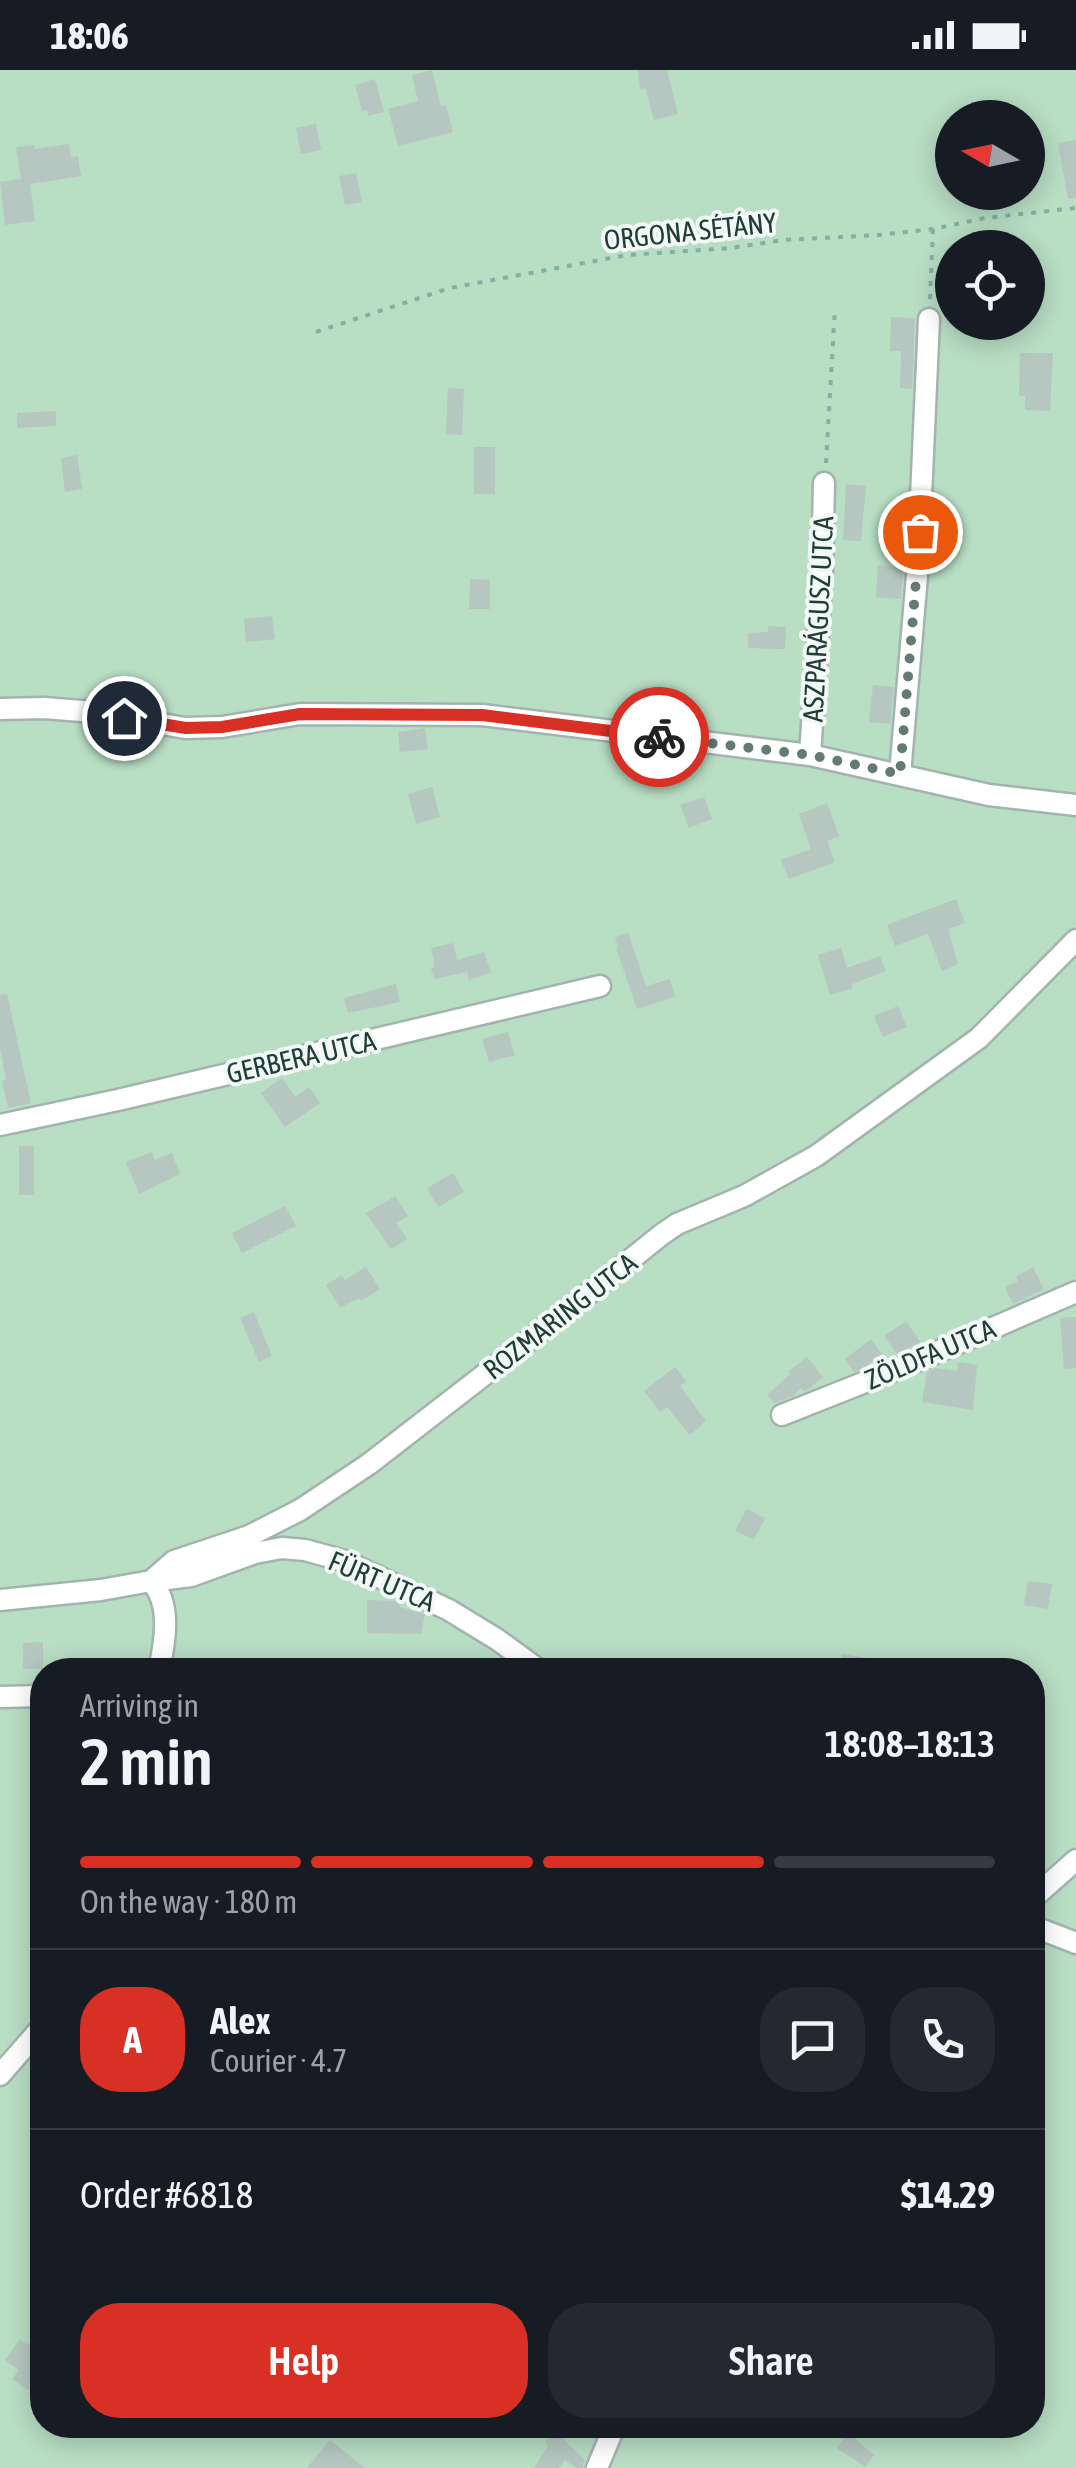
<!DOCTYPE html>
<meta charset="utf-8">
<style>
:root{--surface:#171b24;--page:#242831;--text:#f1f3f6;--muted:#9ea1a6;--line:#363941;--accent:#d93025}
body{margin:0;font-family:"Asap Condensed",sans-serif;background:var(--page);color:var(--text);height:100vh;display:flex;flex-direction:column;font-size:38px;white-space:nowrap}
*{box-sizing:border-box;margin:0}
p{font-size:32px;color:var(--muted)}
.icon{flex:none;width:55px;height:55px;fill:none;stroke:currentColor;stroke-width:2;stroke-linecap:round;stroke-linejoin:round}
.map{position:relative;flex:1;overflow:hidden}
.drawer{position:absolute;left:30px;top:1588px;width:1015px;height:780px;display:flex;flex-direction:column;background:var(--surface);border-radius:40px;box-shadow:0 5px 25px #0003}
.drawer>*{flex:none}
.needle{width:65px;rotate:279deg}
.tools{position:absolute;left:935px;top:30px;display:grid;gap:20px}
.tools a{display:grid;place-items:center;width:110px;height:110px;border-radius:50%;background:var(--surface);box-shadow:0 5px 25px #0003;font-size:50px}
.pin{position:absolute;display:grid;place-items:center;width:85px;height:85px;color:#fff;margin:-42px;border:5px solid #fff;border-radius:50%;box-shadow:0 2px 10px #0007}
.courier{position:absolute;display:grid;place-items:center;width:100px;height:100px;margin:-50px;border:8px solid #d93025;border-radius:50%;background:#fff;color:#222;box-shadow:0 2px 12px #0007}
.headline em{font-style:normal;font-weight:600}
.headline div{display:flex;flex-direction:column-reverse}
.headline{display:flex;align-items:center;justify-content:space-between;height:170px;padding:0 50px}
h1{font-size:65px;font-weight:600;line-height:75px}
.bar{display:grid;grid-template-columns:repeat(4,1fr);gap:15px 10px;align-content:center;height:120px;padding:0 50px}
.bar i{height:12px;border-radius:8px;background:var(--line)}
.bar .selected{background:var(--accent)}
.bar p{grid-column:span 4}
.line{display:flex;align-items:center;gap:25px;padding:0 50px;border-top:2px solid var(--line)}
.line div{flex:1}
.round{display:grid;place-items:center;flex:none;width:105px;height:105px;border-radius:40px;background:var(--page)}
.button{display:flex;gap:20px;margin-top:auto;padding:20px 50px}
.button a{flex:1;height:115px;border-radius:40px;background:var(--accent);color:#fff;font-size:40px;font-weight:600;line-height:115px;text-align:center}
.button a+a{background:var(--page);color:var(--text)}
.status{display:flex;justify-content:space-between;align-items:center;height:70px;padding:0 50px;background:var(--surface);direction:ltr}
.status svg{height:28px;fill:currentColor}
.map>svg:first-child{display:block}
</style>
<div class="status"><b>18:06</b><svg viewBox="0 0 49 12"><path d="M0 12V9h3v3zM5 12V6h3v6zM10 12V3h3v9zM15 12V0h3v12zM26 1h20v11H26zM47 4h2v5h-2z"/></svg></div>
<div class="map">
<svg width="1076" height="2398" viewBox="0 0 1076 2398">
<rect width="100%" height="100%" fill="#e0ece7"/>
<!-- green -->
<path fill="#b8dec4" fill-rule="evenodd" d="M0,0H1076V2398H0ZM952,48H1028V122H952ZM952,178H1028V252H952ZM42,1600H1032V2355H42Z"/>
<!-- building -->
<path fill="#b5c7c0" d="M432,0L441,36L446,35L453,62L398,76L388,39L418,31L412,5Z
M638,0H667L678,44L654,50L645,18L640,19Z
M375,9L384,42L368,46L367,40L362,41L355,15Z
M316,54L321,80L301,84L296,58Z
M1076,70V128L1068,129L1058,73Z
M69,74L71,87L78,86L81,106L30,114L35,151L5,155L0,112L21,109L16,77L34,75V79Z
M356,103L362,132L345,135L339,106Z
M891,247L915,248L912,319L900,318L901,281H890Z
M1020,283H1053L1050,341L1025,340V326H1019Z
M448,318L464,319L462,365L446,364Z
M56,341V356L17,358V343Z
M474,377H495V424H474Z
M77,385L82,419L65,422L61,388Z
M846,414L866,416L861,471L843,470Z
M878,495L904,498L901,529L876,527Z
M470,509L490,510V539H469Z
M272,546L275,569L246,572L244,549Z
M768,556L786,557L785,579L748,578V563L768,562Z
M873,615L894,617L890,654L869,652Z
M425,658L428,679L400,682L398,662Z
M432,717L440,747L416,754L408,724Z
M704,727L712,749L689,758L680,735Z
M827,733L839,766L827,771L835,792L789,809L781,790L811,779L799,744Z
M956,829L965,853L948,859L958,894L942,901L928,864L895,876L887,855Z
M628,863L646,916L670,909L675,927L637,939L616,878L618,877L615,867Z
M453,873L457,890L484,882L491,903L469,910L467,902L434,909L431,898L435,897L431,878Z
M841,878L847,898L880,886L886,901L852,914L853,918L830,925L818,885Z
M396,914L400,932L348,943L344,928Z
M7,924L31,1033L8,1038L2,1011L6,1010L0,977V925Z
M898,936L907,957L883,967L874,946Z
M508,962L515,985L489,992L482,969Z
M282,1008L295,1027L309,1017L320,1033L285,1057L261,1023Z
M19,1076H34V1125H19Z
M152,1082L155,1090L172,1083L180,1104L139,1124L126,1092Z
M453,1103L464,1122L438,1137L427,1118Z
M395,1126L408,1146L396,1153L407,1169L391,1179L366,1143Z
M285,1136L296,1156L242,1183L232,1163Z
M366,1197L380,1219L361,1231L359,1228L340,1238L326,1215L342,1205L345,1210Z
M1033,1197L1044,1219L1013,1234L1005,1217L1018,1211L1016,1207Z
M254,1242L272,1286L259,1292L240,1248Z
M1076,1247V1298L1064,1299L1060,1248Z
M906,1251L920,1272L897,1284L884,1266Z
M871,1269L882,1284L865,1297L854,1302L845,1289Z
M807,1287L823,1307L807,1320L804,1321L801,1318L793,1326L775,1333L767,1325L790,1304L788,1302Z
M958,1292L977,1295L973,1340L922,1332L927,1302L935,1298L957,1301Z
M675,1297L686,1311L680,1316L706,1351L690,1365L667,1337L660,1342L644,1321Z
M746,1439L765,1448L754,1470L735,1461Z
M1028,1511L1052,1514L1048,1539L1024,1535Z
M367,1530L398,1531L400,1537L425,1544L421,1564L367,1563Z
M43,1572V1599H23V1573Z
M842,1584L888,1591L887,1600H839Z
M42,2255V2319L34,2312L28,2320L12,2309L19,2300L5,2290L20,2269L28,2275Z
M556,2362L585,2390L583,2398H576L565,2390L559,2398H534L548,2376L545,2372Z
M848,2363L874,2385L865,2397L837,2378Z
M330,2370L365,2398H307Z"/>
<g fill="none" stroke-linecap="round" stroke-linejoin="round">
<!-- minor casing -->
<g stroke="#a3b4af" stroke-width="25">
<path id="minor" d="M0,639L44,638L94,642L185,658L222,657L300,644L482,645L810,685L989,725L1076,735
M810,685L822,502L824,413
M900,704L918,494L929,249
M0,1055L118,1030L600,916
M782,1345L898,1299L1076,1222
M151,1511L174,1491L249,1466L300,1440L369,1394L573,1236L661,1165L677,1154L744,1126L816,1086L979,968L1076,870
M151,1511C172,1534 165,1572 159,1600
M0,1530L101,1520L151,1511L191,1506L255,1483L282,1478L305,1480L345,1491L449,1540L498,1570L539,1600
M0,1627L42,1626
M1032,1829L1076,1790
M1032,1856L1076,1873
M0,2005L42,1957
M597,2398L615,2355"/>
</g>
<!-- path -->
<path stroke="#7fb1a4" stroke-width="4" stroke-dasharray="5 8" stroke-linecap="butt" d="M930,229L933,159
M316,262L450,218L627,185L732,178L783,170L879,165L933,159L985,148L1076,138
M826,393L835,238"/>
<!-- minor -->
<use href="#minor" stroke="#fff" stroke-width="20"/>
</g>
<g fill="none" stroke-linecap="round" stroke-linejoin="round">
<!-- done -->
<path stroke="#637a75" stroke-width="10" stroke-dasharray="0 18" d="M659,667L810,685L900,704L920,462"/>
<!-- route -->
<path stroke="#d93025" stroke-width="12" d="M124,648L186,658L222,657L300,644L482,645L659,667"/>
</g>
<g text-anchor="middle" stroke-width="8" stroke-linejoin="round" paint-order="stroke">
<!-- street labels -->
<g font-size="28" fill="#203d37" stroke="#f1f8f5">
<text transform="translate(690 161) rotate(-6)" y="10">ORGONA SÉTÁNY</text>
<text transform="translate(818 549) rotate(-87)" y="10">ASZPARÁGUSZ UTCA</text>
<text transform="translate(301 987) rotate(-13)" y="10">GERBERA UTCA</text>
<text transform="translate(560 1246) rotate(-38)" y="10">ROZMARING UTCA</text>
<text transform="translate(930 1284) rotate(-23)" y="10">ZÖLDFA UTCA</text>
<text transform="translate(382 1511) rotate(23)" y="10">FÜRT UTCA</text>
</g>
</g>
</svg>
<div class="tools">
<a><svg class="needle" viewBox="-14 -14 28 28"><path d="M0-13l5 13h-10z" fill="#e53935"/><path d="M0 13l5-13h-10z" fill="#9ea1a6"/></svg></a>
<a><svg class="icon" aria-label="locate" viewBox="0 0 24 24"><circle cx="12" cy="12" r="6"/><path d="M12 2v4M12 18v4M2 12h4M18 12h4"/></svg></a>
</div>
<div class="pin" style="left:920px;top:462px;background:#ea580c"><svg class="icon" aria-label="bag" viewBox="0 0 24 24"><path d="M5 8h14l-1 12H6zM9 8a3 3 0 0 1 6 0"/></svg></div>
<div class="pin" style="left:124px;top:648px;background:#1f2937"><svg class="icon" aria-label="home" viewBox="0 0 24 24"><path d="M3 11l9-7 9 7M6 9v11h12V9"/></svg></div>
<div class="courier" style="left:659px;top:667px"><svg class="icon" aria-label="bike" viewBox="0 0 24 24"><circle cx="6" cy="16" r="4"/><circle cx="18" cy="16" r="4"/><path d="M6 16l4-8h5l3 8M10 8l3 8H6M13 5h3"/></svg></div>
<section class="drawer">
<div class="headline"><div><h1>2 min</h1><p>Arriving in</p></div><em>18:08–18:13</em></div>
<div class="bar"><i class="selected"></i><i class="selected"></i><i class="selected"></i><i></i><p>On the way · 180 m</p></div>
<div class="line" style="height:180px"><b class="round" style="background:var(--accent);color:#fff">A</b><div><b>Alex</b><p>Courier · 4.7</p></div><a class="round"><svg class="icon" aria-label="chat" viewBox="0 0 24 24"><path d="M4 5h16v11H9l-5 4z"/></svg></a><a class="round"><svg class="icon" aria-label="phone" viewBox="0 0 24 24"><path d="M5 4h4l2 5-3 2q2 4 5 5l2-3 5 2v4C11 20 4 13 5 4z"/></svg></a></div>
<div class="line" style="height:130px"><div>Order #6818</div><b>$14.29</b></div>
<div class="button"><a>Help</a><a>Share</a></div>
</section>
</div>
